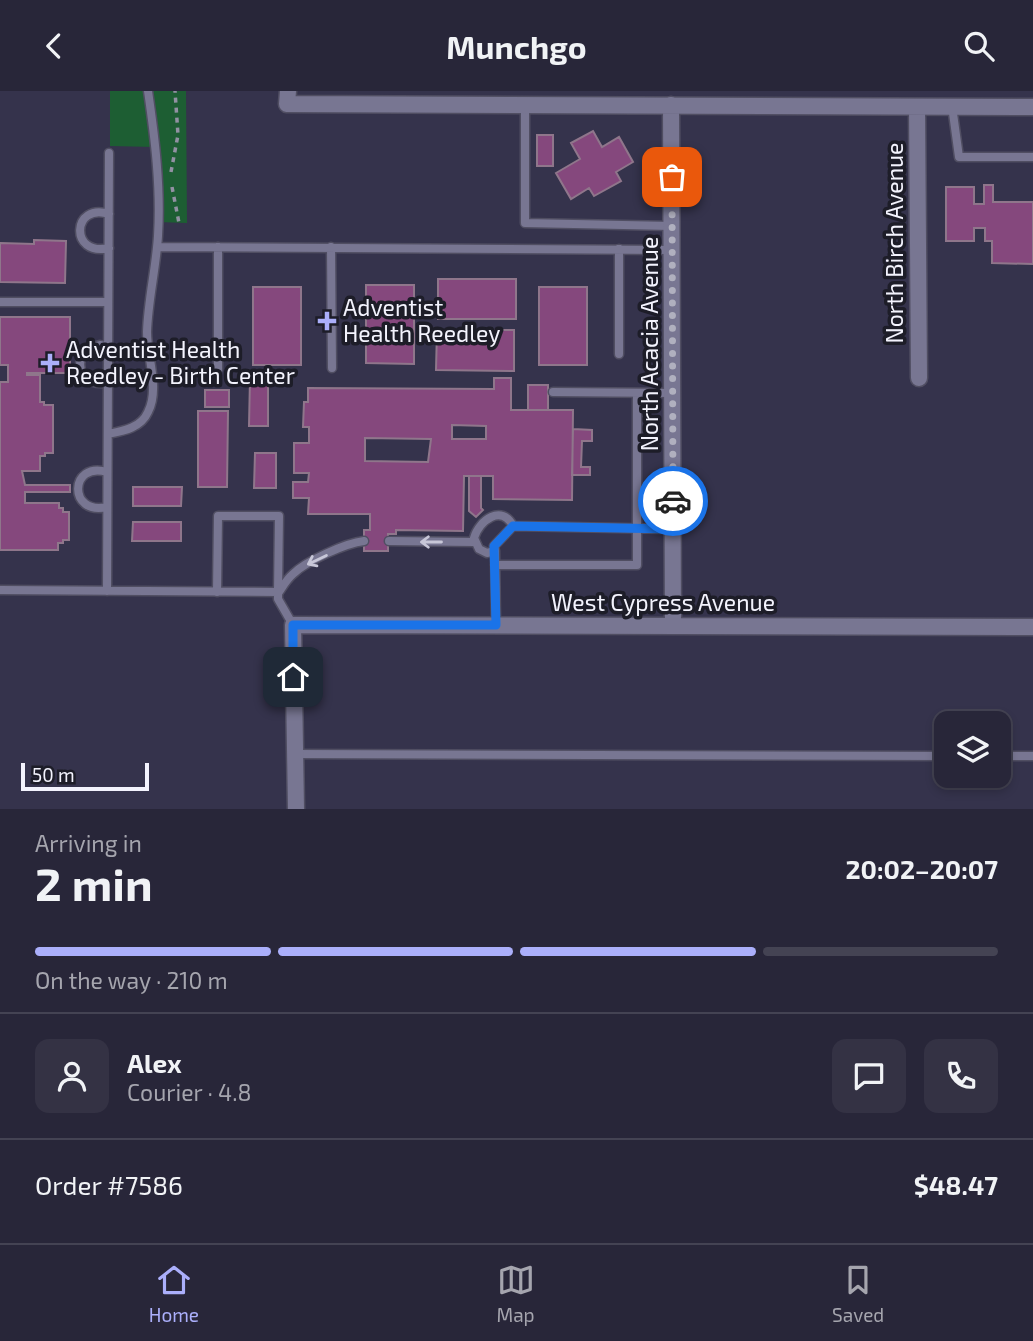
<!DOCTYPE html>
<meta charset="utf-8">
<style>
:root{--surface:#282639;--page:#343244;--text:#f1f3f6;--muted:#a5a5ae;--line:#444353;--accent:#abaffb}
body{margin:0;font-family:"Exo 2",sans-serif;background:var(--page);color:var(--text);height:100vh;display:flex;flex-direction:column;font-size:26px;white-space:nowrap}
*{box-sizing:border-box;margin:0}
p{font-size:23px;color:var(--muted)}
.icon{flex:none;width:38px;height:38px;fill:none;stroke:currentColor;stroke-width:2;stroke-linecap:round;stroke-linejoin:round}
.map{position:relative;height:718px;overflow:hidden}
.panel{display:flex;flex-direction:column;background:var(--surface);flex:1}
.panel>*{flex:none}
.fabs{position:absolute;left:934px;top:620px;display:grid;gap:14px}
.fabs a{display:grid;place-items:center;width:77px;height:77px;border-radius:14px;background:var(--surface);box-shadow:0 4px 10px #0003,0 0 0 2px var(--line);font-size:35px}
.scale{position:absolute;left:21px;bottom:18px;width:128px;box-sizing:border-box;padding-left:7px;border:4px solid #f3f3fd;border-top:0;font-size:19px;line-height:24px;white-space:nowrap;color:#f3f3fd;-webkit-text-stroke:5px #1d1d28;paint-order:stroke}
.pin{position:absolute;display:grid;place-items:center;width:60px;height:60px;color:#fff;margin:-30px;border-radius:14px;box-shadow:0 4px 10px #0006}
.courier{position:absolute;display:grid;place-items:center;width:70px;height:70px;margin:-35px;border:5px solid #1a73e8;border-radius:50%;background:#fff;color:#222;box-shadow:0 2px 9px #0007}
.summary em{font-style:normal;font-weight:700}
.summary div{display:flex;flex-direction:column-reverse}
.summary{display:flex;align-items:center;justify-content:space-between;height:119px;padding:0 35px}
h1{font-size:46px;font-weight:700;line-height:52px}
.bar{display:grid;grid-template-columns:repeat(4,1fr);gap:10px 7px;align-content:center;height:84px;padding:0 35px}
.bar i{height:9px;border-radius:5px;background:var(--line)}
.bar .selected{background:var(--accent)}
.bar p{grid-column:span 4}
.line{display:flex;align-items:center;gap:18px;padding:0 35px;border-top:2px solid var(--line)}
.line div{flex:1}
.round{display:grid;place-items:center;flex:none;width:74px;height:74px;border-radius:14px;background:var(--page)}
header{display:flex;justify-content:space-between;align-items:center;height:91px;padding:0 35px;background:var(--surface);font-size:32px;font-weight:700}
.tab-bar{display:flex;justify-content:space-around;align-items:center;height:98px;border-top:2px solid var(--line);background:var(--surface);font-size:19px;color:var(--muted)}
.tab-bar a{display:grid;justify-items:center;gap:4px}
.tab-bar .selected{color:var(--accent)}
.map>svg:first-child{display:block}
</style>
<header><svg class="icon" aria-label="back" viewBox="0 0 24 24"><path d="M15 5l-7 7 7 7"/></svg>Munchgo<svg class="icon" aria-label="search" viewBox="0 0 24 24"><circle cx="10" cy="10" r="6"/><path d="M15 15l6 6"/></svg></header>
<div class="map">
<svg width="1033" height="718" viewBox="0 0 1033 718">
<rect width="100%" height="100%" fill="#35334c"/>
<!-- green -->
<path fill="#1d5e33" d="M110,0H186L187,132L158,131L155,56L110,55Z"/>
<!-- building -->
<path fill="#85487d" stroke="#8f768b" stroke-width="2" fill-rule="evenodd" d="M593,40L602,56L619,46L633,71L616,81L621,90L594,105L589,97L571,108L556,82L580,68L571,52Z
M537,44H553V75H537Z
M984,94H993V111H1033V173L992,172V150H985V137H974V150H946V96H974V113H984Z
M34,149L66,150L65,192L0,191V152L34,153Z
M438,188H516V228H438Z
M366,194H414V273L366,272Z
M253,196H301V274H253Z
M539,196H587V274H539Z
M0,226H70V282H27V284H40V311H44V314H53V362H45V365H40V380H22L25,394H70V401H25V412H59V417H63V421H69V449H63V452H58V459H0V291H8V274H0Z
M437,239H514V280L436,279Z
M250,287H268V335H249Z
M494,287H511V319H573L572,409L493,408V385H464L463,440L396,439V443H388V460H364V439H370V423H308L309,407H293V391H308L309,382H294V352H309V336H303L304,311H308V297L494,298ZM452,334L486,335V348H452ZM365,347L431,348L428,371L365,370Z
M528,294H548V319H528Z
M205,299H229V316H205Z
M198,320H228L227,396H198Z
M573,338L592,339V350H582L581,376H590V384H572Z
M255,362H276V397H254Z
M469,385H481V417L483,419L476,426L469,420Z
M133,396H182L181,415H133Z
M133,431H181V450H132Z"/>
<g fill="none" stroke-linecap="round" stroke-linejoin="round">
<!-- lane casing -->
<g stroke="#504e62" stroke-width="11">
<path id="lane" d="M525,13V132L672,135
M952,15L959,66H1033
M157,156L672,159
M331,156L332,277
M109,157C69,166 72,111 109,123
M0,211H108
M619,263V158
M218,278V156
M108,291C85,297 71,275 87,258L100,254L108,256
M553,301L673,302
M108,343C123,340 141,337 148,321C160,298 147,266 147,241C148,209 156,177 158,145C161,97 155,48 148,0
M107,416C68,425 69,370 107,381
M513,435L673,438
M389,450L474,451
M495,460L487,462L479,458L474,447C479,429 502,413 513,435L494,455L495,460L496,534
M495,474H637V302
M0,499L278,501V508L293,534
M107,500L109,62
M217,501L218,425H279L278,501
M279,501C283,495 287,488 293,483C306,470 346,452 364,450
M294,663L947,665
M999,665H1033"/>
</g>
<!-- street casing -->
<g stroke="#504e62" stroke-width="19">
<path id="street" d="M288,0L287,13L1033,16
M671,14L673,534
M917,16L919,287
M296,718L293,534L1033,536"/>
</g>
<!-- path -->
<path stroke="#9291a3" stroke-width="3.5" stroke-dasharray="5 5" stroke-linecap="butt" d="M171,81L178,44L175,0
M172,96L179,132"/>
<!-- lane -->
<use href="#lane" stroke="#787692" stroke-width="8"/>
<!-- street -->
<use href="#street" stroke="#787692" stroke-width="16"/>
</g>
<!-- one-way arrows -->
<defs><path id="oneway-shaft" d="M-6 0H5M1.5-3L5.5 0L1.5 3" fill="none" stroke-width="1.6" stroke-linecap="round" stroke-linejoin="round" transform="scale(1.75)"/></defs>
<g stroke="#c8c7d8">
<use href="#oneway-shaft" transform="translate(431 451) rotate(-180)"/>
<use href="#oneway-shaft" transform="translate(317 469) rotate(154)"/>
</g>
<g fill="none" stroke-linecap="round" stroke-linejoin="round">
<!-- done -->
<path stroke="#b0b0bf" stroke-width="7" stroke-dasharray="0 12.6" d="M672,86L673,410"/>
<!-- route -->
<path stroke="#1a73e8" stroke-width="9" d="M293,586V534H496L494,455L513,435L673,438V410"/>
</g>
<!-- markers -->
<g fill="#abaffb" stroke="#1d1d28" stroke-width="2.5">
<path d="M323.5 219.5h7v7h7v7h-7v7h-7v-7h-7v-7h7z"/>
<path d="M46.5 261.5h7v7h7v7h-7v7h-7v-7h-7v-7h7z"/>
</g>
<g text-anchor="middle" stroke-width="7" stroke-linejoin="round" paint-order="stroke">
<!-- street labels -->
<g font-size="23" fill="#f3f3fd" stroke="#1d1d28">
<text transform="translate(895 152) rotate(-90)" y="8">North Birch Avenue</text>
<text transform="translate(650 253) rotate(-90)" y="8">North Acacia Avenue</text>
<text x="663" y="520">West Cypress Avenue</text>
</g>
<!-- poi labels -->
<g font-size="23" fill="#f3f3fd" stroke="#1d1d28" text-anchor="start">
<text x="343" y="225">Adventist<tspan x="343" dy="26">Health Reedley</tspan></text>
<text x="66" y="267">Adventist Health<tspan x="66" dy="26">Reedley - Birth Center</tspan></text>
</g>
</g>
</svg>
<div class="fabs">
<a><svg class="icon" aria-label="layers" viewBox="0 0 24 24"><path d="M12 4l9 5-9 5-9-5zM3 14l9 5 9-5"/></svg></a>
</div>
<div class="scale">50 m</div>
<div class="pin" style="left:672px;top:86px;background:#ea580c"><svg class="icon" aria-label="bag" viewBox="0 0 24 24"><path d="M5 8h14l-1 12H6zM9 8a3 3 0 0 1 6 0"/></svg></div>
<div class="pin" style="left:293px;top:586px;background:#1f2937"><svg class="icon" aria-label="home" viewBox="0 0 24 24"><path d="M3 11l9-7 9 7M6 9v11h12V9"/></svg></div>
<div class="courier" style="left:673px;top:410px"><svg class="icon" aria-label="car" viewBox="0 0 24 24"><path d="M5 17H2v-5l4-1 3-4h7l3 4 3 1v5h-3M9 17h6M6 11h13"/><circle cx="7" cy="17" r="2"/><circle cx="17" cy="17" r="2"/></svg></div>
</div>
<section class="panel">
<div class="summary"><div><h1>2 min</h1><p>Arriving in</p></div><em>20:02–20:07</em></div>
<div class="bar"><i class="selected"></i><i class="selected"></i><i class="selected"></i><i></i><p>On the way · 210 m</p></div>
<div class="line" style="height:126px"><a class="round"><svg class="icon" aria-label="person" viewBox="0 0 24 24"><circle cx="12" cy="8" r="4"/><path d="M4 21q1-7 8-7t8 7"/></svg></a><div><b>Alex</b><p>Courier · 4.8</p></div><a class="round"><svg class="icon" aria-label="chat" viewBox="0 0 24 24"><path d="M4 5h16v11H9l-5 4z"/></svg></a><a class="round"><svg class="icon" aria-label="phone" viewBox="0 0 24 24"><path d="M5 4h4l2 5-3 2q2 4 5 5l2-3 5 2v4C11 20 4 13 5 4z"/></svg></a></div>
<div class="line" style="height:91px"><div>Order #7586</div><b>$48.47</b></div>
</section>
<nav class="tab-bar">
<a class="selected"><svg class="icon" aria-label="home" viewBox="0 0 24 24"><path d="M3 11l9-7 9 7M6 9v11h12V9"/></svg>Home</a>
<a><svg class="icon" aria-label="map" viewBox="0 0 24 24"><path d="M3 6l6-2 6 2 6-2v14l-6 2-6-2-6 2zM9 4v14M15 6v14"/></svg>Map</a>
<a><svg class="icon" aria-label="saved" viewBox="0 0 24 24"><path d="M7 4h10v16l-5-4-5 4z"/></svg>Saved</a>
</nav>
